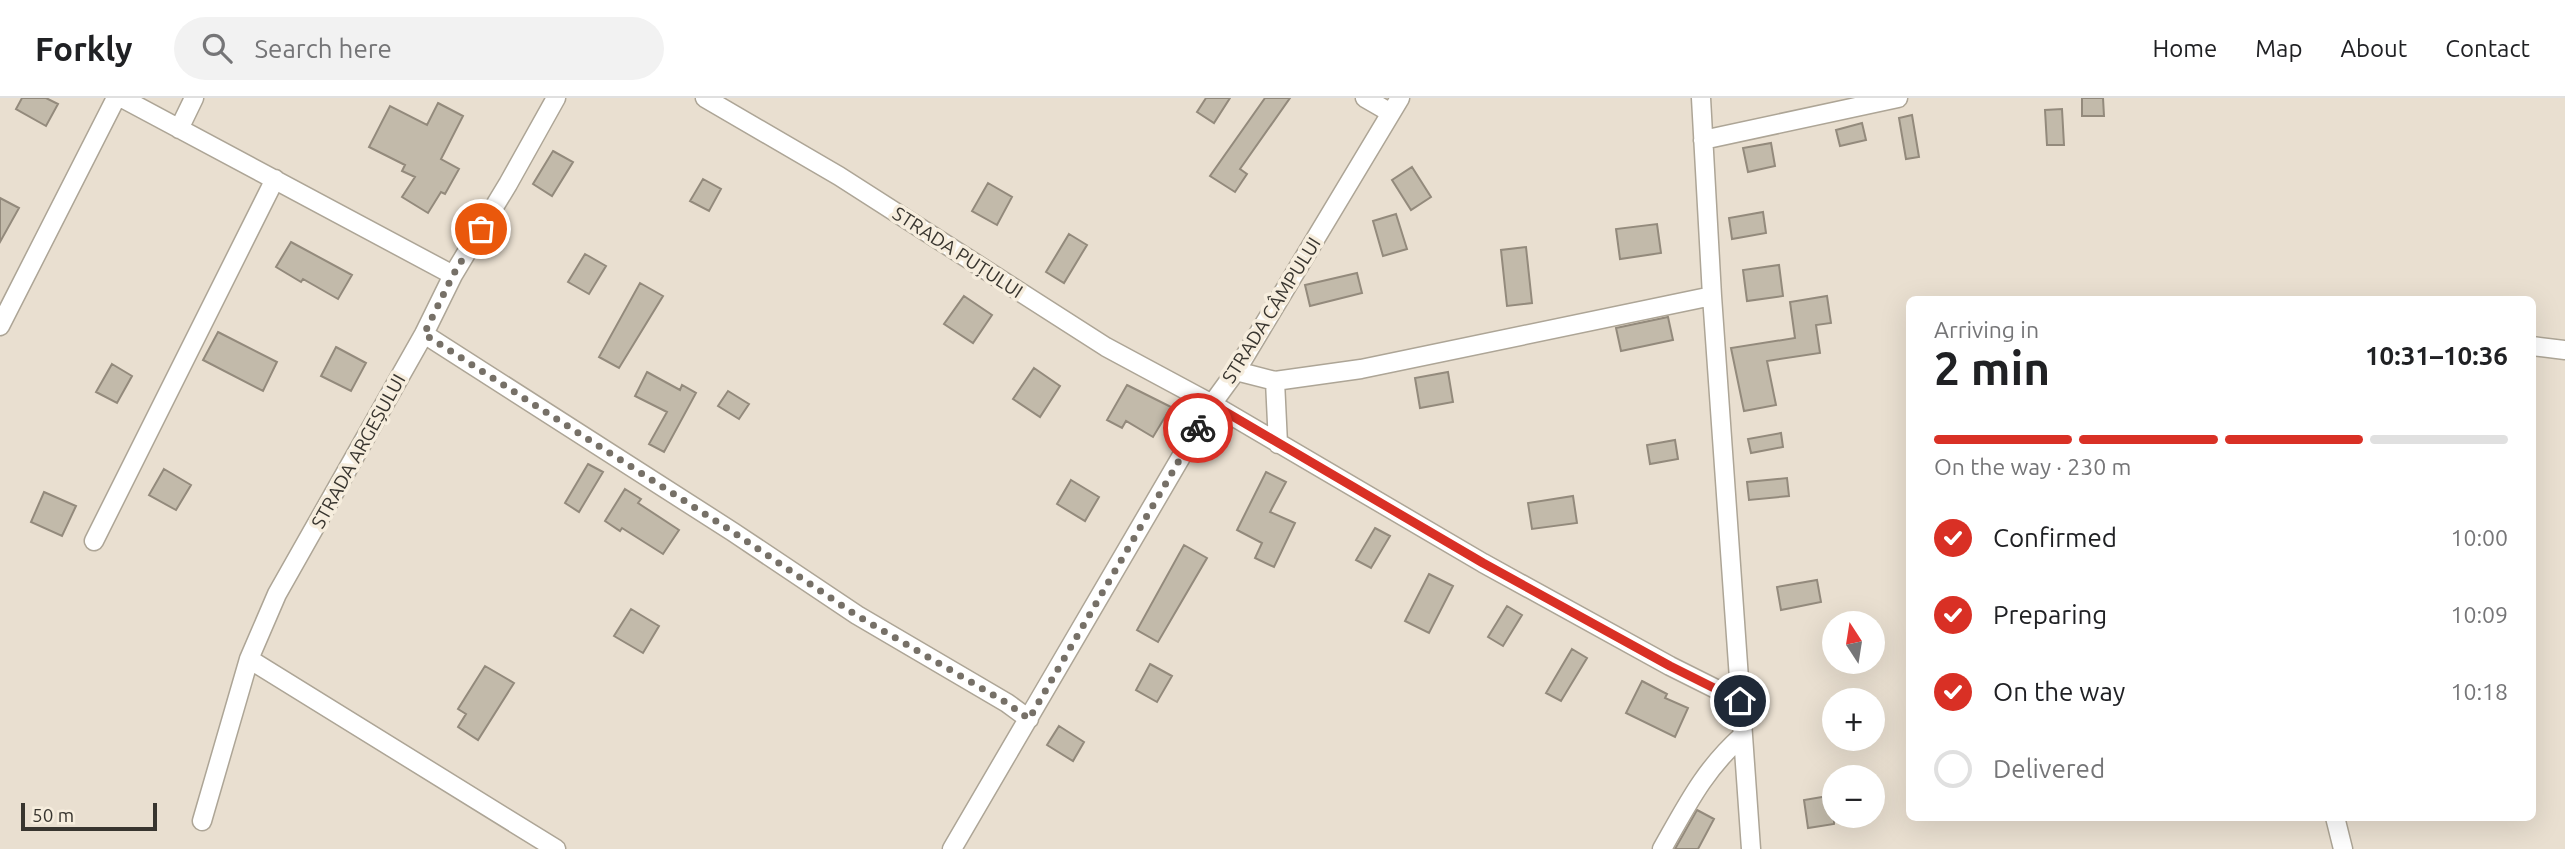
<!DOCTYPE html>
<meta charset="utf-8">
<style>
:root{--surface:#fff;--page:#f2f2f2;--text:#202124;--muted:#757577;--line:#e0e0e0;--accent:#d93025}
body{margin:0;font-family:Ubuntu,sans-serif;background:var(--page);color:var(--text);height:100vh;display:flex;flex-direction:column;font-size:26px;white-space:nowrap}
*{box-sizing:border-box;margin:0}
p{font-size:23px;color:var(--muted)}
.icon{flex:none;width:38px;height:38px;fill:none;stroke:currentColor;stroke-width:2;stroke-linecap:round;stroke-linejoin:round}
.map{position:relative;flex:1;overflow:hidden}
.panel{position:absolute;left:1906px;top:198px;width:630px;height:525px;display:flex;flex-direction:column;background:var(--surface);border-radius:10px;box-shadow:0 7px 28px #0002}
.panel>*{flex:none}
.needle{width:46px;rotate:348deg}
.fabs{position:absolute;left:1822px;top:513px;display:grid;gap:14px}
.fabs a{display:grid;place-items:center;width:63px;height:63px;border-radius:50%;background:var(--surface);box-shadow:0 7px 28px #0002;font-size:35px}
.scale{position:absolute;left:21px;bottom:18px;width:136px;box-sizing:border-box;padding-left:7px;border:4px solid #38352f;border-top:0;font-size:19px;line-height:24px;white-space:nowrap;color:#38352f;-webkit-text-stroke:5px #f6eddd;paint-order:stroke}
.pin{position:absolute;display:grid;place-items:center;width:60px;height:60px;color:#fff;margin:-30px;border:4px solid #fff;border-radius:50%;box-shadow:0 2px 7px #0007}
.courier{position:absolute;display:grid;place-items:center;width:70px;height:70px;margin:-35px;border:5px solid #d93025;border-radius:50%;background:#fff;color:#222;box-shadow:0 2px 9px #0007}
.overview em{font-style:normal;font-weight:700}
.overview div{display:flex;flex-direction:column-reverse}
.overview{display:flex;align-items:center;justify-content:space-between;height:119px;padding:0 28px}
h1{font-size:46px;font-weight:700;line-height:52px}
.bar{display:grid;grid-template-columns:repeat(4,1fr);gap:10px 7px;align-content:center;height:84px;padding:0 28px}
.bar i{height:9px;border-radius:5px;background:var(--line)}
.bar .active{background:var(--accent)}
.bar p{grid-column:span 4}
ol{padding:0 28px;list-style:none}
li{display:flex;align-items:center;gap:21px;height:77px}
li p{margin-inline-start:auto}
li .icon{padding:7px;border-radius:50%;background:var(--accent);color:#fff;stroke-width:4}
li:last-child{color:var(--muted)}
li i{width:38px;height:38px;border:4px solid var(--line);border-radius:50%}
header{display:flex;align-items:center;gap:42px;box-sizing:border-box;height:98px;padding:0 35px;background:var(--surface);border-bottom:2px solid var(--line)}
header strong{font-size:33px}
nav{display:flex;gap:38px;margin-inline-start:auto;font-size:24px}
.search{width:490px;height:63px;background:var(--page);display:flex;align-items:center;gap:18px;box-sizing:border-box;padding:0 24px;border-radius:38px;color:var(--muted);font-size:26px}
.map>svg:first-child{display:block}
</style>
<header>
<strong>Forkly</strong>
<div class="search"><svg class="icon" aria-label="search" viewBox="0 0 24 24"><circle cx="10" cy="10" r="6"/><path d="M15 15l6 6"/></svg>Search here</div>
<nav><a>Home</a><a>Map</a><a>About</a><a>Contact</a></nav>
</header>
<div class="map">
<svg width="2565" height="751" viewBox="0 0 2565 751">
<rect width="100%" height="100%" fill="#e9dfd0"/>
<!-- building -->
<path fill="#c2baaa" stroke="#938a7c" stroke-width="2" d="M22,0H46L58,6L46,28L16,11Z
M1206,0H1230L1214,25L1197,14Z
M1265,0H1290L1240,71L1247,76L1235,94L1210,78Z
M2082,0H2103L2104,18H2082Z
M438,5L463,18L441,61L459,71L445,96L441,94L428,115L402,99L415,79L402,73L405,67L369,49L390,8L427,27Z
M2062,11L2064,47H2047L2045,12Z
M1912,17L1919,59L1906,61L1899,20Z
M1862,25L1866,42L1840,48L1836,32Z
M1771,45L1775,68L1748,74L1743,50Z
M553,53L573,64L552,98L533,86Z
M1412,69L1431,99L1411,112L1392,82Z
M703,81L721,91L709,113L690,103Z
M988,85L1012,99L997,127L972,113Z
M0,100L19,110L0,144Z
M1763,114L1766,135L1732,141L1729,120Z
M1396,116L1407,151L1383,158L1373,123Z
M1657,126L1661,155L1620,161L1616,131Z
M1069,136L1087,147L1064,185L1046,174Z
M291,144L352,177L338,201L303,181L301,184L276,169Z
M1526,149L1532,205L1507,208L1501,152Z
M585,156L606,168L589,196L568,184Z
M1779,167L1783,198L1747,203L1743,172Z
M1357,175L1362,195L1310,208L1305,187Z
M640,185L663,198L619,270L599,259Z
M964,198L992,217L973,245L944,226Z
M1827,198L1831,225L1816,227L1820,255L1767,263L1776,307L1744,313L1731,250L1795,240L1790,204Z
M1668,219L1673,242L1621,253L1616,230Z
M218,234L277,264L263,293L203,262Z
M336,249L366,265L351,293L321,278Z
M112,266L132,278L117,305L96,294Z
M1034,270L1060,288L1040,319L1013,301Z
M647,274L680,292L682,287L696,295L664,354L649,346L667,314L635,298Z
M1448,274L1453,304L1420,310L1415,280Z
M1127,287L1171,309L1153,339L1126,323L1122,330L1107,322Z
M728,293L749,306L739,321L718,308Z
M1781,335L1783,349L1751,355L1748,341Z
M1675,342L1678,361L1650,366L1647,347Z
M588,366L603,374L579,414L565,405Z
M164,371L191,387L176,412L149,397Z
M1266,374L1286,384L1270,414L1295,425L1274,469L1255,460L1262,445L1237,432Z
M1787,380L1789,398L1749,402L1747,384Z
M1071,382L1099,399L1085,423L1057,406Z
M625,391L641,401L638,405L679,432L663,456L622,430L620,433L605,423Z
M44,394L76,408L62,438L31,424Z
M1573,398L1577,425L1532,431L1528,405Z
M1375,430L1390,438L1371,470L1356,462Z
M1184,447L1207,460L1158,544L1137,532Z
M1429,476L1453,488L1429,535L1405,523Z
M1817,482L1821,504L1781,512L1777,489Z
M1507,508L1522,517L1503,548L1488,539Z
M631,511L659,528L643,555L614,538Z
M1572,551L1587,560L1561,603L1546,595Z
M1150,566L1172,578L1157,604L1136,592Z
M485,568L514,585L478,642L458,629L466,616L458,611Z
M1642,583L1667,596L1665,600L1688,610L1675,639L1626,615Z
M1059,628L1084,644L1073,663L1047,647Z
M1834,697V726L1808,730L1804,702Z
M1697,712L1714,721L1698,751H1675Z"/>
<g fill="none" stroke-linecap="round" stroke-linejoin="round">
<!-- minor casing -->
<g stroke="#ada596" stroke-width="21">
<path id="minor" d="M122,0L453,177
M705,0L839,78L1106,249L1212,306L1483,465L1670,568L1740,603
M1365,0L1391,15
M1701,0L1712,198L1751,751
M179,31L194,0
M1703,42L1898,0
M0,228L116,0
M424,236L733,434L857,517L1007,605L1029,621
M2532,248L2565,252
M1236,273L1275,283L1361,271L1712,198
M1275,283L1278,346
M94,443L275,81
M249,561L556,751
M2335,719L2343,751
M202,723L249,561L277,496L424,236L453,177L508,86L556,0
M952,751L1212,306L1236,273L1400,0
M1662,751C1687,707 1704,672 1742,638"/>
</g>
<!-- minor -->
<use href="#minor" stroke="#fff" stroke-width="18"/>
</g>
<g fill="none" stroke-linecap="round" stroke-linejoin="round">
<!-- done -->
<path stroke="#767067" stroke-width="7" stroke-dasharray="0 12.6" d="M481,131L453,177L424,236L733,434L856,517L1007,605L1029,621L1198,330"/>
<!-- route -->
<path stroke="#d93025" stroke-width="9" d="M1198,330L1212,306L1483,465L1670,568L1740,603"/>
</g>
<g text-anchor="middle" stroke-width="7" stroke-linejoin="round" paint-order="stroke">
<!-- street labels -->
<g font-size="19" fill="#38352f" stroke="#f6eddd">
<text transform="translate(958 154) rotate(33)" y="7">STRADA PUȚULUI</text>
<text transform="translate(1271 212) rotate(-58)" y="7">STRADA CÂMPULUI</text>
<text transform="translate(358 353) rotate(-61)" y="7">STRADA ARGEȘULUI</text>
</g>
</g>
</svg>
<div class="fabs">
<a><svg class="needle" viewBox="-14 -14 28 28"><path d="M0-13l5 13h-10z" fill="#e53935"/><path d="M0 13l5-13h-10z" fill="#757577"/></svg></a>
<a>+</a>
<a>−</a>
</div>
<div class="scale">50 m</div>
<div class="pin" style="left:481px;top:131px;background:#ea580c"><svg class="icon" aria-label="bag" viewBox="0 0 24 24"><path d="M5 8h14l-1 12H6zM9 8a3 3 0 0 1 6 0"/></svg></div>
<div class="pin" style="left:1740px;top:603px;background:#1f2937"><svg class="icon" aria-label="home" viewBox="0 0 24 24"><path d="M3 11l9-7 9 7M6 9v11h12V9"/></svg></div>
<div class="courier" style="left:1198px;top:330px"><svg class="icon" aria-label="bike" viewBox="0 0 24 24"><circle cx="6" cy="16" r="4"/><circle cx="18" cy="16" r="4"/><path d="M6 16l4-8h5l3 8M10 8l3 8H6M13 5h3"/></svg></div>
<section class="panel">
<div class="overview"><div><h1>2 min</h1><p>Arriving in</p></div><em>10:31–10:36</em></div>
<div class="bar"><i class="active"></i><i class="active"></i><i class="active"></i><i></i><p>On the way · 230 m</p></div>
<ol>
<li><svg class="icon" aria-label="check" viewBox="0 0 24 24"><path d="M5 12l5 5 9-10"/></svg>Confirmed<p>10:00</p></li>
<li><svg class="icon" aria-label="check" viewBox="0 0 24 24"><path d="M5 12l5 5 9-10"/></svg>Preparing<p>10:09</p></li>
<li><svg class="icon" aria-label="check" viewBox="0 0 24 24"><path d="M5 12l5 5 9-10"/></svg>On the way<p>10:18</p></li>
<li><i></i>Delivered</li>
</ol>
</section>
</div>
